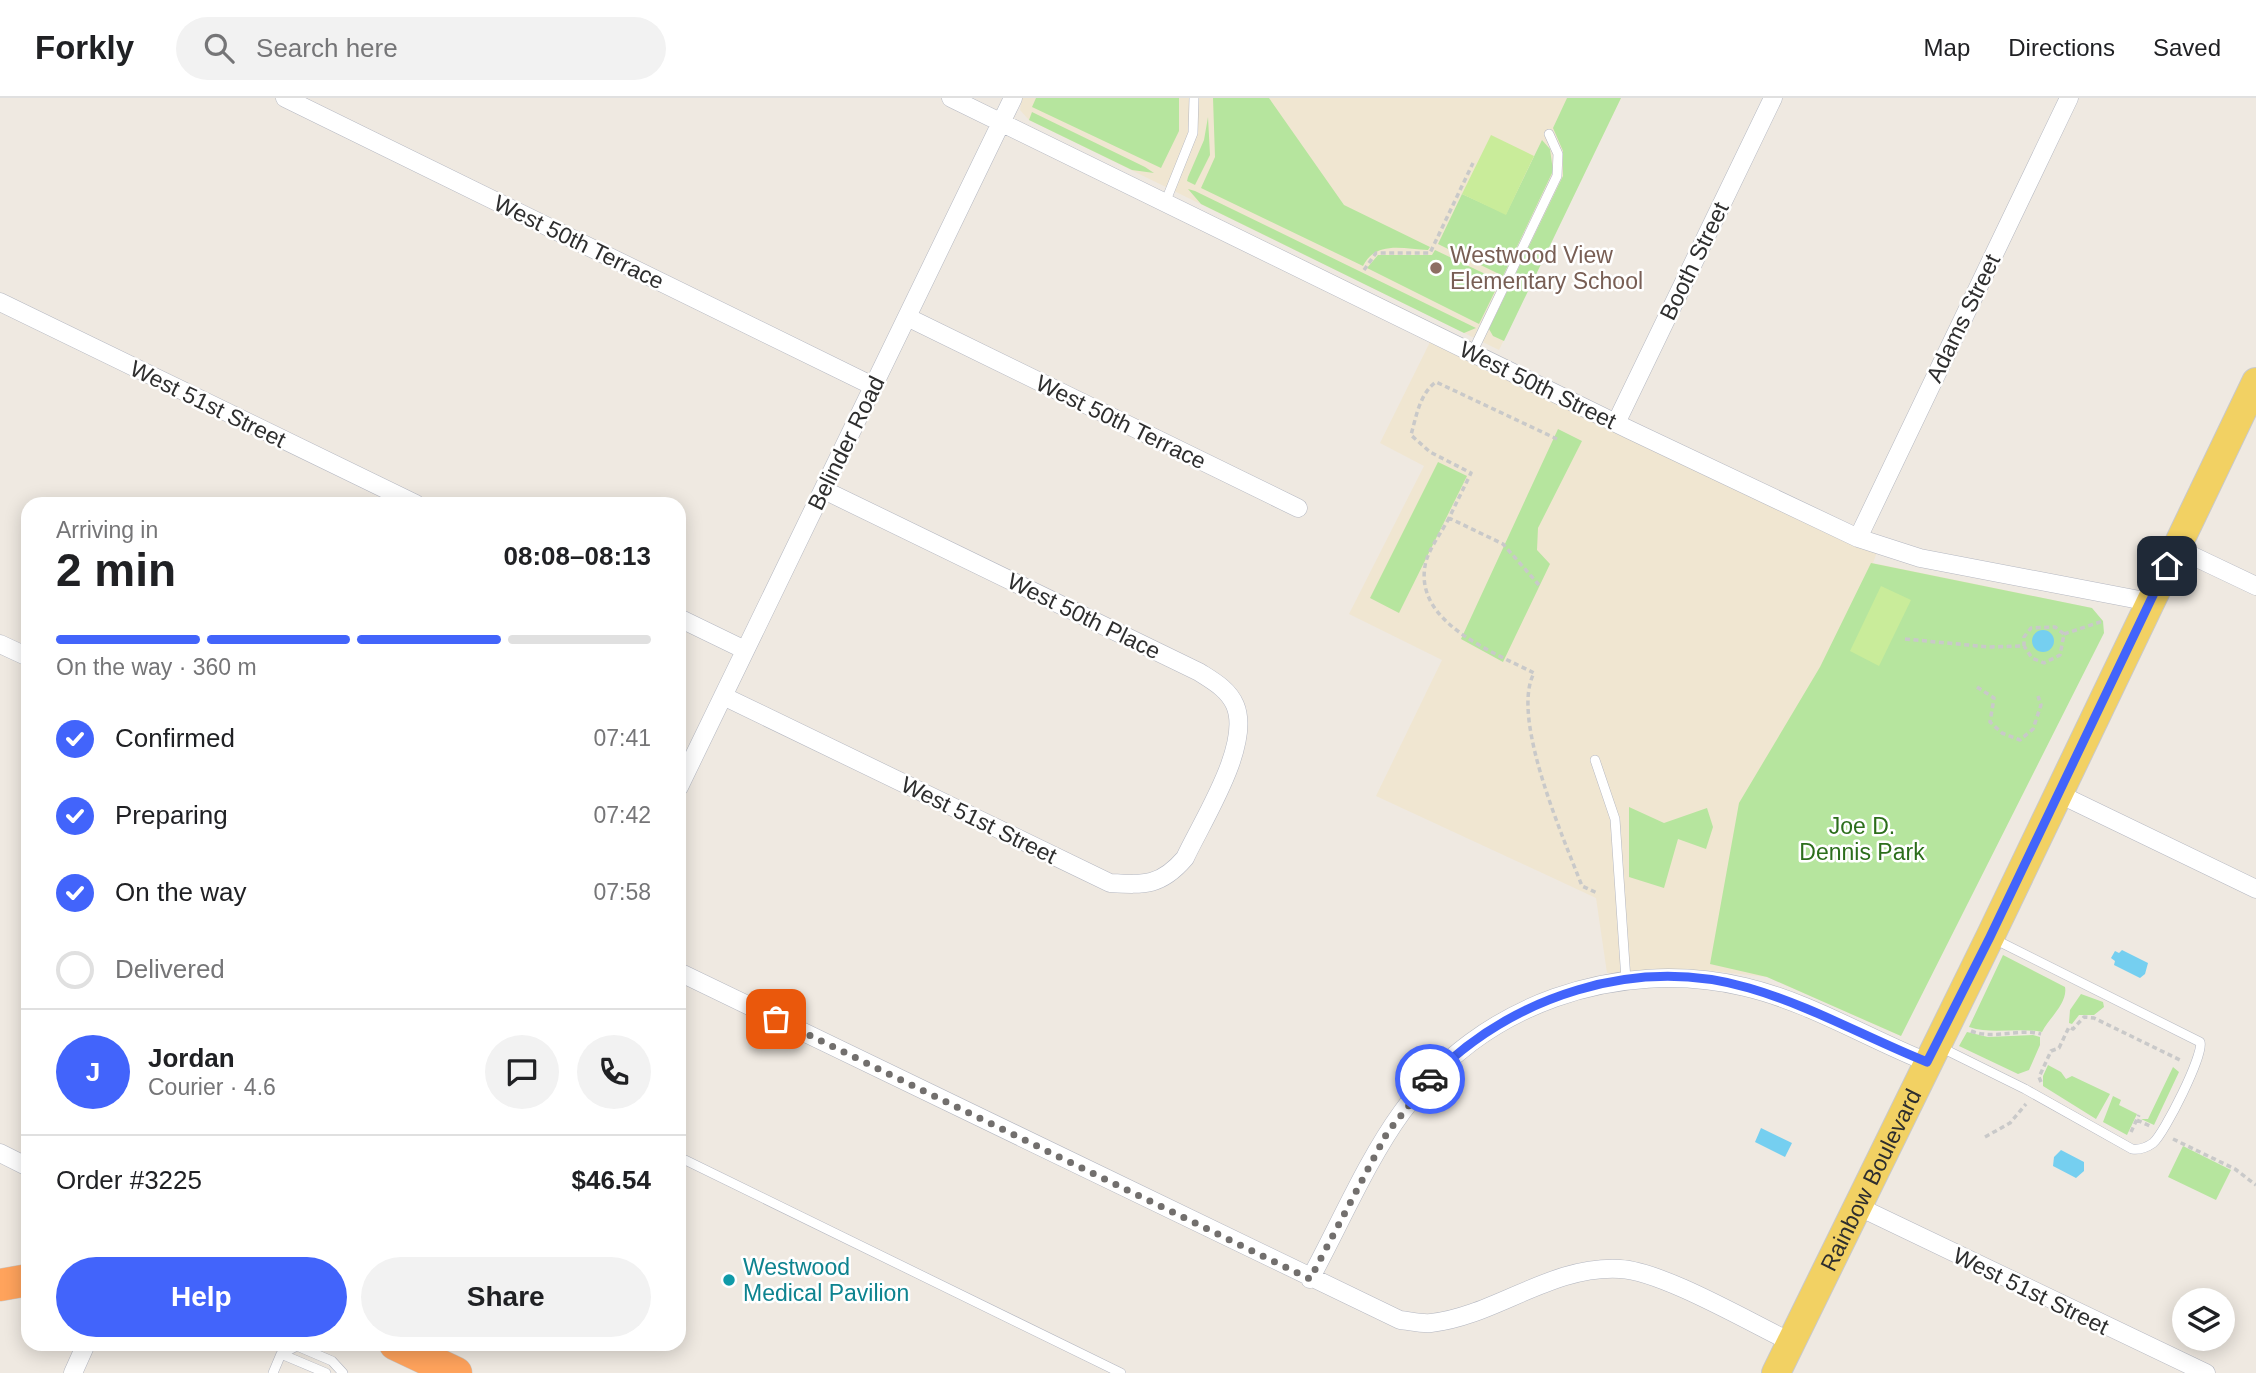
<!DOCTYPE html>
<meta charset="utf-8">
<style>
:root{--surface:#fff;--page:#f2f2f2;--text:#202124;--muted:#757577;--line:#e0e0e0;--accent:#4264fb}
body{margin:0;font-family:Arial,sans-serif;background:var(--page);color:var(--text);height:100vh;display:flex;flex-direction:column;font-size:26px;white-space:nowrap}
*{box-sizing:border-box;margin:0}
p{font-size:23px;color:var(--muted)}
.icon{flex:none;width:38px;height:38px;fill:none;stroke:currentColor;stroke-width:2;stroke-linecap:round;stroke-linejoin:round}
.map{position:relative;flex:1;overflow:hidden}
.drawer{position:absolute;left:21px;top:399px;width:665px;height:854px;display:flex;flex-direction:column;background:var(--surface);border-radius:21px;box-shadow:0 4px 18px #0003}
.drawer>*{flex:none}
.fabs{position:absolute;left:2172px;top:1190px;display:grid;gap:14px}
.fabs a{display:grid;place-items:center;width:63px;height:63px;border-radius:50%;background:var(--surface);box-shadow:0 4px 18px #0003;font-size:35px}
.pin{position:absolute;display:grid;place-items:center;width:60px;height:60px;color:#fff;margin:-30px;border-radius:14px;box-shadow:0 4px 10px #0006}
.courier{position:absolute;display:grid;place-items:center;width:70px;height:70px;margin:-35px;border:5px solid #4264fb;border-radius:50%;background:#fff;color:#222;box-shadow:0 2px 9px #0007}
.head em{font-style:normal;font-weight:600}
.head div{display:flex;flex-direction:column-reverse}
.head{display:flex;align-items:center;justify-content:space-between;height:119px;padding:0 35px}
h1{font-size:46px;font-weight:600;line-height:52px}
.bar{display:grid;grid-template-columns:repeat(4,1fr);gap:10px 7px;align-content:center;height:84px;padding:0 35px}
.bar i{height:9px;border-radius:5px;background:var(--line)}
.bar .selected{background:var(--accent)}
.bar p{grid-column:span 4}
.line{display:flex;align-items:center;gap:18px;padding:0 35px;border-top:2px solid var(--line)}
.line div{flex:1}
.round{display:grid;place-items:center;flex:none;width:74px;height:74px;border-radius:37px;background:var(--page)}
ol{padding:0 35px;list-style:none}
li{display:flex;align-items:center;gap:21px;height:77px}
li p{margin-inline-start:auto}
li .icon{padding:7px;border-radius:50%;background:var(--accent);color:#fff;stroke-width:4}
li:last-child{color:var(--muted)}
li i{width:38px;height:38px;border:4px solid var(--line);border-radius:50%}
.action{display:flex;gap:14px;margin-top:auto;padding:14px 35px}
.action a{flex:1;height:80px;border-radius:42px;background:var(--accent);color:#fff;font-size:28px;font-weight:600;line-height:80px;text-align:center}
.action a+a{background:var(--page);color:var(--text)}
header{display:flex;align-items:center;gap:42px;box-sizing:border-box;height:98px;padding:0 35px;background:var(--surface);border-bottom:2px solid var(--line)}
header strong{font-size:33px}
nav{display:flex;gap:38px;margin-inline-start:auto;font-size:24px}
.search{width:490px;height:63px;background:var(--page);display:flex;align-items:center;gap:18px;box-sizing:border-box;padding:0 24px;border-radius:38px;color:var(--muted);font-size:26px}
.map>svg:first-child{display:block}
</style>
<header>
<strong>Forkly</strong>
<div class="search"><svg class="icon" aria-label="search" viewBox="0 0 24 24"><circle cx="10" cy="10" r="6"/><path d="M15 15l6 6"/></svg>Search here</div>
<nav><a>Map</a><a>Directions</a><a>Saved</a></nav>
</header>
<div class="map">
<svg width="2256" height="1275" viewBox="0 0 2256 1275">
<rect width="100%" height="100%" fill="#efe9e1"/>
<!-- education -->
<path fill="#f0e6d1" d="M1022,0H1621L1499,252L1029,22L1020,12Z
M1432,240L1830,437L1877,454L1873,465L2092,510L1901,938L1767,879L1704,872L1607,875L1596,800L1376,698L1442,562L1349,516L1424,368L1380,345Z"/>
<!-- green -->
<path fill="#b6e59e" d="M1036,0H1179V33L1161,70L1032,9Z
M1213,0H1269L1344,107L1430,149L1428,152C1404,151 1376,142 1363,168L1201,90L1215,59Z
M1567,0H1621L1504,243L1493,238L1489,231L1563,78V53L1553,30Z
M1032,14L1145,69L1154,75L1132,72L1029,22Z
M1208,19L1210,57L1195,87L1187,83L1188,79L1204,42Z
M1542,42L1550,51L1553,73L1503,178L1438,146L1462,96L1506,116Z
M1188,91L1195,93L1476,230L1464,235L1201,106Z
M1435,152L1500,183L1479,226L1367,170L1378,157H1432Z
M1558,331L1582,343L1538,430L1537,452L1550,466L1503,564L1461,541Z
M1438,364L1467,378L1399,515L1370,500Z
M1871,465L2092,510L2103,523L2104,535L1901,938L1767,879L1710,866L1739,705L1820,569Z
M1629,709L1664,725L1707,710L1713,729L1706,751L1678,741L1664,790L1629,779Z
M2003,857L2065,889C2068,905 2049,920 2042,934C2017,929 1993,937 1969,929Z
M2081,896L2103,904L2104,909L2094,917H2079L2072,926L2069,925L2070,912Z
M1967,934L1988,939L2033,937L2040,939V947L2029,972L2018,976L1959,948Z
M2048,967L2061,974L2066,981L2072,978L2110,996L2096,1021L2043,988V978Z
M2173,969L2179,974L2154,1027L2141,1021H2148Z
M2113,998L2121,1002L2119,1007L2137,1016L2127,1037L2103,1024Z
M2183,1048L2231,1072L2216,1102L2168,1079Z"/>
<!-- pitch -->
<path fill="#c9ec9a" d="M1491,37L1534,58L1506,117L1462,96Z
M1881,488L1911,502L1879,568L1850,553Z"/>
<!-- water -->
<path fill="#75cff0" d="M2032 543a11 11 0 1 1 22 0a11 11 0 1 1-22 0Z
M2122,852L2148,865L2145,876L2140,880L2114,867L2115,863L2111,860L2115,853L2119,855Z
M1761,1030L1792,1045L1785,1059L1755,1044Z
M2061,1052L2084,1064V1073L2076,1080L2053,1068L2054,1059Z"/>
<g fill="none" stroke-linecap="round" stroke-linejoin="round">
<!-- lane casing -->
<g stroke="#b4b7c1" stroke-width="10">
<path id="lane" d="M1165,105L1193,35L1194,0
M1472,255L1557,78L1558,56L1549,36
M1595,662L1615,721L1626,882
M1940,949L2025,991L2132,1051C2139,1052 2146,1050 2153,1045C2164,1036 2205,955 2200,944L1994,841
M679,1059L1121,1275
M281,1256L326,1275
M273,1275L281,1256L297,1248L332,1263L343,1275"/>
</g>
<!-- street casing -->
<g stroke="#b4b7c1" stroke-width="19">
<path id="street" d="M285,0L873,288
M951,0L1630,332L1858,440L1920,460L2150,504
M0,204L416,406
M907,219L1298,410
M1616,325L1773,0
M1858,440L2069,0
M2176,450L2256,488
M679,520L745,552
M0,546L28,559
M723,598L1110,785C1145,787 1161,788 1185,760C1202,723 1252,647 1235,607C1228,591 1213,583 1199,574L824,392
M679,689L1013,0
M2057,695L2256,791
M679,874L1400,1222C1410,1223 1421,1226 1431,1225C1495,1218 1551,1167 1620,1171C1662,1173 1749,1224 1791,1244
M0,1055L28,1069
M1857,1108L2206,1275
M1310,1181C1339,1128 1367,1062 1402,1014C1480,906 1617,859 1745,889C1809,904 1867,940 1927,964
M73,1275L86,1246"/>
</g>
<!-- primary casing -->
<g stroke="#c9c9c9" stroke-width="30">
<g id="primary">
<path id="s1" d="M1776,1275L1990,839L2256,284"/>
</g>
</g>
<!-- highway casing -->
<g stroke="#c9c9c9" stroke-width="33">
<path id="highway" d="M0,1187L28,1182
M395,1246L456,1275"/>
</g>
<!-- path -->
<path stroke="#c9c9c9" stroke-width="3.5" stroke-dasharray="5 3.5" stroke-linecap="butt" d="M1364,172L1376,155H1430L1473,65
M1449,420C1442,434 1427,453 1425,468C1415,525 1493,554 1534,575C1510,620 1564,741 1582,788L1597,795
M1539,487L1503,446L1449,420L1471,375L1430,354L1411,337C1416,319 1420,295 1436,284L1557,341
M2064,536L2103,523
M1905,541L1989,549L2024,548V539L2031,530L2055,529L2064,536L2060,557L2044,565L2032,560L2024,548
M1977,589L1994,600L1990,624L2002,635L2020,642L2033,631L2041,607L2038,598
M1971,933C1994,942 2018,930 2041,936
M2041,984L2039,979L2051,953L2059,950L2069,929L2073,931L2084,919L2094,920L2182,963
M2137,1022L2150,1028
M2131,1034L2139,1017
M1985,1039L2010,1025L2026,1006
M2173,1041L2235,1071L2256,1087"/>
<!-- lane -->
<use href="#lane" stroke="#fff" stroke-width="9"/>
<!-- street -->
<use href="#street" stroke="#fff" stroke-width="18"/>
<!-- primary -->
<use href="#primary" stroke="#f2d163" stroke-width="28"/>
<!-- highway -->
<use href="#highway" stroke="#ffa35c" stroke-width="32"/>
</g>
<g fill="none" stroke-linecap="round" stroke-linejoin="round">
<!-- done -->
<path stroke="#726f6d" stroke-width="7" stroke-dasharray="0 12.6" d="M776,921L1310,1181L1387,1035L1430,981"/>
<!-- route -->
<path stroke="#4264fb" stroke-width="9" d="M1430,981C1512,898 1635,857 1749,890C1811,908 1867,940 1927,964L1990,839L2167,468"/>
</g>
<!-- markers -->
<circle fill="#8d6e63" stroke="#fff" stroke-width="2.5" cx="1436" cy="170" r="7"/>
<circle fill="#0f9aa8" stroke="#fff" stroke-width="2.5" cx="729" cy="1182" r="7"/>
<g text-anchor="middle" stroke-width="5" stroke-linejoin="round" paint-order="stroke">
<!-- street labels -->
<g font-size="23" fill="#2e2e2e" stroke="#fff">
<text transform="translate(579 144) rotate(26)" y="8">West 50th Terrace</text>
<text transform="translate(1694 163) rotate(-64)" y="8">Booth Street</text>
<text transform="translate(1963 220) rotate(-64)" y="8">Adams Street</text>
<text transform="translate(1538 287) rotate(26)" y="8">West 50th Street</text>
<text transform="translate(208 306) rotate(26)" y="8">West 51st Street</text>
<text transform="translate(1121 324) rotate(26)" y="8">West 50th Terrace</text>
<text transform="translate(846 345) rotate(-64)" y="8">Belinder Road</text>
<text transform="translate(1084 518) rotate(26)" y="8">West 50th Place</text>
<text transform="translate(979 722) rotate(26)" y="8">West 51st Street</text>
<text dy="8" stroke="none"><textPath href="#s1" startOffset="215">Rainbow Boulevard</textPath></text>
<text transform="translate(2031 1193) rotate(26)" y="8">West 51st Street</text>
</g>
<!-- education labels -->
<g font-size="23" fill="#785e54" stroke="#fff" text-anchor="start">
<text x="1450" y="165">Westwood View<tspan x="1450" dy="26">Elementary School</tspan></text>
</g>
<!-- park labels -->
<g font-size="23" fill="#2c6e1b" stroke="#fff">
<text x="1862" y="736">Joe D.<tspan x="1862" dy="26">Dennis Park</tspan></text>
</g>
<!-- culture labels -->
<g font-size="23" fill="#0d838f" stroke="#fff" text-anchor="start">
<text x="743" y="1177">Westwood<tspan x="743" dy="26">Medical Pavilion</tspan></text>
</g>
</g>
</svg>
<div class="fabs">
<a><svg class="icon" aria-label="layers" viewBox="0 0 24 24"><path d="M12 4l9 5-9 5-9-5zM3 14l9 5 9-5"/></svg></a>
</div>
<div class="pin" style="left:776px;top:921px;background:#ea580c"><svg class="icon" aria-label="bag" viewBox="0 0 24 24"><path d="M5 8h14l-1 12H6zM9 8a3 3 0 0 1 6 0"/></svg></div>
<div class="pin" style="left:2167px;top:468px;background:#1f2937"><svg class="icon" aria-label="home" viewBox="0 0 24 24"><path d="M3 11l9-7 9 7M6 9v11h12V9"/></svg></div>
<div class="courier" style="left:1430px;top:981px"><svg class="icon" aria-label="car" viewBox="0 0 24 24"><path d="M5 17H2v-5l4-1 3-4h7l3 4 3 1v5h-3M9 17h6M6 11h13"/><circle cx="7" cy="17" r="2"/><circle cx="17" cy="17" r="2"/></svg></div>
<section class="drawer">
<div class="head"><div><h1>2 min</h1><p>Arriving in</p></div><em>08:08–08:13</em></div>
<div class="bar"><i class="selected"></i><i class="selected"></i><i class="selected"></i><i></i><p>On the way · 360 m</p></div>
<ol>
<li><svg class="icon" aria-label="check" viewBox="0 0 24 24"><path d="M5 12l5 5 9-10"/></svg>Confirmed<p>07:41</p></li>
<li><svg class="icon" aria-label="check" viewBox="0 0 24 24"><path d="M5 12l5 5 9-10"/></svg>Preparing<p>07:42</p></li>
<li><svg class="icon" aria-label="check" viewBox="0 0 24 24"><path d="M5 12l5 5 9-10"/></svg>On the way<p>07:58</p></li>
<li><i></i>Delivered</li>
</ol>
<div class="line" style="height:126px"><b class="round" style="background:var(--accent);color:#fff">J</b><div><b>Jordan</b><p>Courier · 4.6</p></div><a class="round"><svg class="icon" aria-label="chat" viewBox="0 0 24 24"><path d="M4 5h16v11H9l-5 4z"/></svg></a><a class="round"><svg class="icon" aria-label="phone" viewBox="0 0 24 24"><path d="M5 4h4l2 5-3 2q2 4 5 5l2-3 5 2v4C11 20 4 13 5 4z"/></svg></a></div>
<div class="line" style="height:91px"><div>Order #3225</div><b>$46.54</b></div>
<div class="action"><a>Help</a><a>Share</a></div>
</section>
</div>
